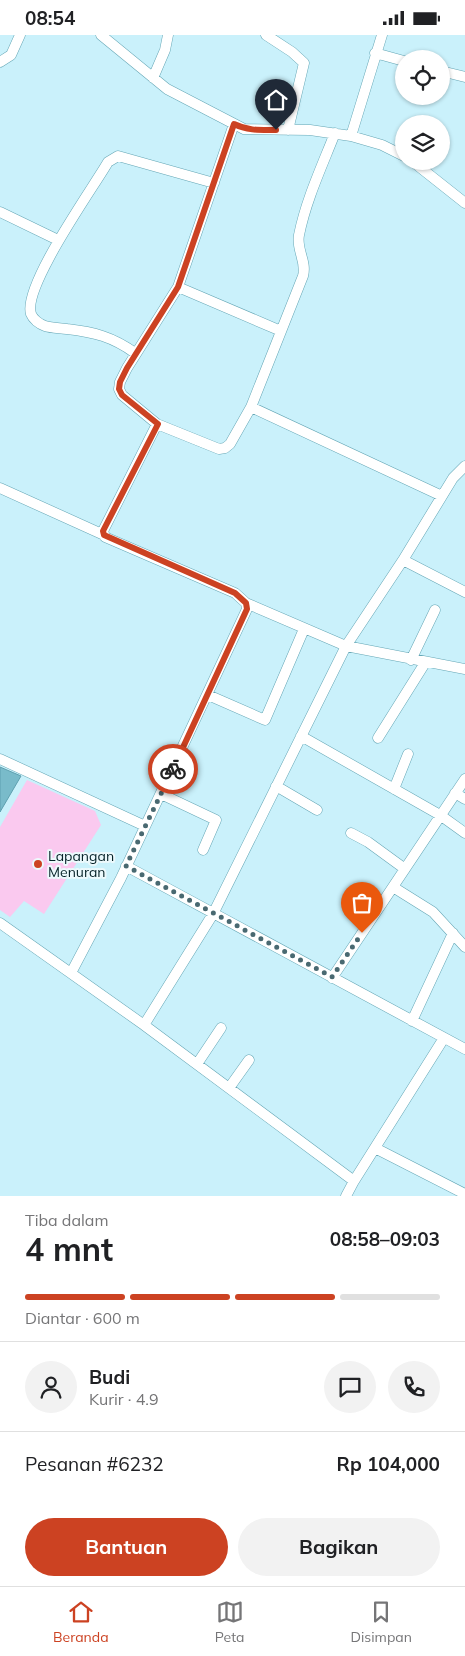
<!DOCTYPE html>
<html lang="id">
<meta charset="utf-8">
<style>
:root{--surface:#fff;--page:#f2f2f2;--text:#202124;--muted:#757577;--line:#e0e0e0;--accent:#cc4222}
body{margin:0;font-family:Mulish,sans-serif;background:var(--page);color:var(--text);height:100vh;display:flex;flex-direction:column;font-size:19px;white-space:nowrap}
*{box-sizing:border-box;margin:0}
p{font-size:16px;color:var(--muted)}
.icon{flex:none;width:28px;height:28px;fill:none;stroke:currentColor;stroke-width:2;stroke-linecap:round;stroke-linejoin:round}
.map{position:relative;height:1161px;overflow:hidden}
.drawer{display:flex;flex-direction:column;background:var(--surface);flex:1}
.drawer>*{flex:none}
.fabs{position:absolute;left:395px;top:15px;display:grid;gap:10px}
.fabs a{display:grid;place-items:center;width:55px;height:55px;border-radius:50%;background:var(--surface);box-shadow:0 1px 4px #0004;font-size:25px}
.pin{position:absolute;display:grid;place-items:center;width:42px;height:42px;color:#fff;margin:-51px -21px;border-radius:50% 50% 50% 0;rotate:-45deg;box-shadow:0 0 5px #0007}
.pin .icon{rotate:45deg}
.courier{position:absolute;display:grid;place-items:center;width:50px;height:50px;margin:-25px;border:4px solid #cc4222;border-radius:50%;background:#fff;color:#222;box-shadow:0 1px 6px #0007}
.headline em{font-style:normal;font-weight:700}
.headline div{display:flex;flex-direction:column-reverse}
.headline{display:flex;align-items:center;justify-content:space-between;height:85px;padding:0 25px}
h1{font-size:32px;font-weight:700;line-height:38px}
.bar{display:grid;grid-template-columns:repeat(4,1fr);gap:8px 5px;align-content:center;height:60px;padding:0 25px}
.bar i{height:6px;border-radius:4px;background:var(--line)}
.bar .current{background:var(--accent)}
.bar p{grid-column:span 4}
.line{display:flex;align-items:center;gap:12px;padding:0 25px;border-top:1px solid var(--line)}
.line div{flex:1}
.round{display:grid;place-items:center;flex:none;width:52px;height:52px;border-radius:26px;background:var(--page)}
.button{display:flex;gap:10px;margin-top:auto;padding:10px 25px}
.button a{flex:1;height:58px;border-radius:30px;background:var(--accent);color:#fff;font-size:20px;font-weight:700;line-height:58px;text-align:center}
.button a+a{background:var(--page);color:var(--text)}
.status{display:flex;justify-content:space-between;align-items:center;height:35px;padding:0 25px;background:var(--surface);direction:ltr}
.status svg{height:14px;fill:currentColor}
.tab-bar{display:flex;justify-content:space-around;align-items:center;height:70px;border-top:1px solid var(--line);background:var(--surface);font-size:14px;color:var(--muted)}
.tab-bar a{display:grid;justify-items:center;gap:2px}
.tab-bar .current{color:var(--accent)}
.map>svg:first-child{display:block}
</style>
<div class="status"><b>08:54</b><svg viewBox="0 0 49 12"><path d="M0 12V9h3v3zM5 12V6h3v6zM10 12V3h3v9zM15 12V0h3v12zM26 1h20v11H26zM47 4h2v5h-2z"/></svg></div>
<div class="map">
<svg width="465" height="1161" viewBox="0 0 465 1161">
<rect width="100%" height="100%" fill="#caf1fb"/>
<!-- green -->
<path fill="#fac9ef" d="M27,745L95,776L101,790L44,879L24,866L10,882L0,875V792Z"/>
<!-- building -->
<path fill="#79bbca" stroke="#5ea0af" d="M0,732L21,741L0,777Z"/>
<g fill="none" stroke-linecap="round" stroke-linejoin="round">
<!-- minor casing -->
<g stroke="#64a6b5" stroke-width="11">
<path id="minor" d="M101,0L167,54L244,94L310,95L351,101L382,110L404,121
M266,0L292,17L304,28L288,95
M375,18L404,26
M0,27L11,20L20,0
M441,36L465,42
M153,43L165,15L168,0
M351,101L382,0
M412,126L465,168
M0,177L58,205
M178,252L281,296
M135,318C113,302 94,297 67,294C60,293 51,293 45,291C39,289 33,284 31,279C22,252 93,153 108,127L118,121L214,148
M251,372L442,461
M157,389L219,414L225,413L230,409L251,372L303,241C307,226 296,215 299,200C306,165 322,131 335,98
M0,453L104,500
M403,525L465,557
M246,568L346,611L403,525L453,443L465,431
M411,625L435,575
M208,660L265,685L304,594
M301,701L440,780L465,798
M378,703L425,628
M0,724L145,791
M276,751L317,775
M394,754L408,719
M455,758L465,764
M161,759L216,785L203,815
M351,798L368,807L405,834
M126,831L465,1014
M393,852L433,877L465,912
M0,888L144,990L354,1146L346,1161
M71,938L121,843L247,574L246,568L235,558L105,502L103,496L157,389L122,360L119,354L120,347L127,333L178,252L234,89
M332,943L465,744
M412,986L453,898
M144,990L213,879L346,611L465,634
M197,1029L221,993
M229,1053L249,1025
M375,1113L465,1159
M354,1146L444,1003"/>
</g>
<!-- minor -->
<use href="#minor" stroke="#fff" stroke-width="10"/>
</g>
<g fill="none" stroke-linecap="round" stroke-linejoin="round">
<!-- done -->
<path stroke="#496971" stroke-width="5" stroke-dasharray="0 9" d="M173,734L126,831L332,942L362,898"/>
<!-- route -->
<path stroke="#cc4222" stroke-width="6" d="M173,734L247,574L246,568L235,558L104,500L103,496L158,389L122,360L119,354L120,347L127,333L178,252L234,89C248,96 261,95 276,95"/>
</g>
<!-- markers -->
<circle fill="#cc4222" stroke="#ecf9fc" stroke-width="2" cx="38" cy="829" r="5"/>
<g text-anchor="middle" stroke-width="4" stroke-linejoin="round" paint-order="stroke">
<!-- poi labels -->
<g font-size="14" fill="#042026" stroke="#ecf9fc" text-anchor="start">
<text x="48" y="826">Lapangan<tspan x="48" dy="16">Menuran</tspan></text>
</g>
</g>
</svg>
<div class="fabs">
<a><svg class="icon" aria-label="locate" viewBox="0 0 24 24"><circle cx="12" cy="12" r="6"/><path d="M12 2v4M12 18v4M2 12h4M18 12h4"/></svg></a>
<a><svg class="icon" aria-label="layers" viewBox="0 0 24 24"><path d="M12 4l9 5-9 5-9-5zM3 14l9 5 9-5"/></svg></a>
</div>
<div class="pin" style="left:362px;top:898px;background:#ea580c"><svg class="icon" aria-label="bag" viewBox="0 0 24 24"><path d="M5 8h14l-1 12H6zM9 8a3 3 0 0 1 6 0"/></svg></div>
<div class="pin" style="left:276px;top:95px;background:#1f2937"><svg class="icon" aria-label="home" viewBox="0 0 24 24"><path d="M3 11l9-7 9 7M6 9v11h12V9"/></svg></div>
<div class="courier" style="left:173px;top:734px"><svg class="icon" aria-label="bike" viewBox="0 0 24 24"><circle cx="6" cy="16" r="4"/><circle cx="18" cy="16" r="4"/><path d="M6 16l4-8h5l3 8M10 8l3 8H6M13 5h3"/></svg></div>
</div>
<section class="drawer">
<div class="headline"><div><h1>4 mnt</h1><p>Tiba dalam</p></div><em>08:58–09:03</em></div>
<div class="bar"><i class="current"></i><i class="current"></i><i class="current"></i><i></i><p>Diantar · 600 m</p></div>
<div class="line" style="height:90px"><a class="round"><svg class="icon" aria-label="person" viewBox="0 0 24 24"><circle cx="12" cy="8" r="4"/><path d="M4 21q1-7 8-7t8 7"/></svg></a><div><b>Budi</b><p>Kurir · 4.9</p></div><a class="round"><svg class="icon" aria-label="chat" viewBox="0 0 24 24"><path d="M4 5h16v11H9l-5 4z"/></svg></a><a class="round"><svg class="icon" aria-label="phone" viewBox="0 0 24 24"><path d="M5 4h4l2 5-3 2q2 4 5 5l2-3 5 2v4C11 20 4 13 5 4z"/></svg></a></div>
<div class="line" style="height:65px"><div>Pesanan #6232</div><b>Rp 104,000</b></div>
<div class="button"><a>Bantuan</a><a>Bagikan</a></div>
</section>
<nav class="tab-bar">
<a class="current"><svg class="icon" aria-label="home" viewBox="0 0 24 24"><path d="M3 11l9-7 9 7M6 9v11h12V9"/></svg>Beranda</a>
<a><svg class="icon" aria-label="map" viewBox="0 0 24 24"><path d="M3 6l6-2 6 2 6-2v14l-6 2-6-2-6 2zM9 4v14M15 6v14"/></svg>Peta</a>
<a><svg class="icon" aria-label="saved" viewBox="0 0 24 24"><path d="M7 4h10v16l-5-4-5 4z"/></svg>Disimpan</a>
</nav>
